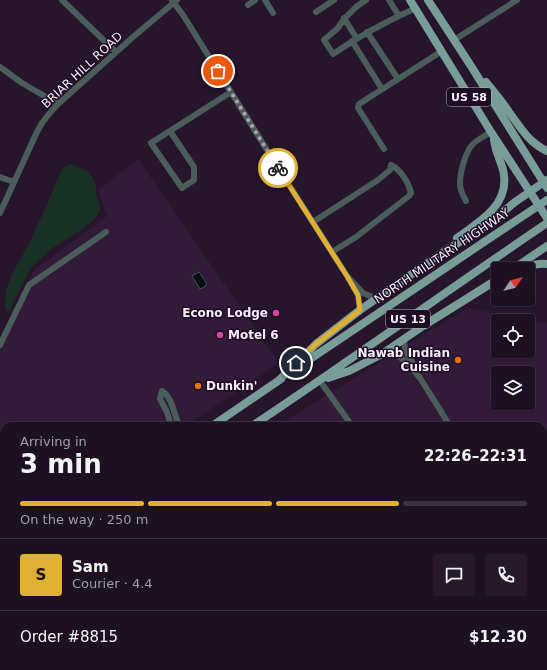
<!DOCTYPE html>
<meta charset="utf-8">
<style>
:root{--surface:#1d1021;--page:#25192a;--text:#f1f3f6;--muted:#a09da5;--line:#3b303f;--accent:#dfb034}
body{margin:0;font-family:"DejaVu Sans",sans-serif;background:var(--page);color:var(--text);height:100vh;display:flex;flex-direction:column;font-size:15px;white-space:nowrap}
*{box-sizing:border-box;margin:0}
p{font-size:13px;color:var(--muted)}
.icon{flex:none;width:22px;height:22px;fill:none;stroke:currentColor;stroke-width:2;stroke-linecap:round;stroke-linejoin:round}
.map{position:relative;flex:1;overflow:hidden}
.drawer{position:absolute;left:0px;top:422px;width:547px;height:248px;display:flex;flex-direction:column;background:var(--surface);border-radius:12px 12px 0 0;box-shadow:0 1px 3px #0004,0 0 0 1px var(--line)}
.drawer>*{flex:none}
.needle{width:26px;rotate:55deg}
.controls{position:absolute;left:491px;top:262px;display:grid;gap:8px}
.controls a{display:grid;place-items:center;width:44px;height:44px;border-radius:4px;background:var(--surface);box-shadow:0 1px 3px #0004,0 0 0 1px var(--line);font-size:20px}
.pin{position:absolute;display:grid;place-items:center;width:34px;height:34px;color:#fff;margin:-17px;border:2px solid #fff;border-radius:50%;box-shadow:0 1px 4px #0007}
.courier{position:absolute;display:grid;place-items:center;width:40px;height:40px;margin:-20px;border:3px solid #dfb034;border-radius:50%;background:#fff;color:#222;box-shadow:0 1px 5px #0007}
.overview em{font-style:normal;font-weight:600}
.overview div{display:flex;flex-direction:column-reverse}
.overview{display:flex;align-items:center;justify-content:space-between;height:68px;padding:0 20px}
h1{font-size:26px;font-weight:600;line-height:30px}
.bar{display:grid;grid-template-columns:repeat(4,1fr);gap:6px 4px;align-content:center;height:48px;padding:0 20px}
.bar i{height:5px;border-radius:3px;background:var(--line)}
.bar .selected{background:var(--accent)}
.bar p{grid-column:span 4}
.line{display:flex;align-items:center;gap:10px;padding:0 20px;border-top:1px solid var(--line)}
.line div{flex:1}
.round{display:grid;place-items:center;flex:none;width:42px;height:42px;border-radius:4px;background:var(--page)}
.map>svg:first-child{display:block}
</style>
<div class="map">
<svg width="547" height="670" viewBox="0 0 547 670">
<rect width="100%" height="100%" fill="#27152c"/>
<!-- built -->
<path fill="#311b38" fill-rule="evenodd" d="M138,159L279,363L186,426H4V549L0,552V338L11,314L35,269L107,216L98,190Z
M467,308L547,323V670H0V608L4,605V666H543V426H277ZM498,321H528V351H498ZM498,373H528V403H498Z"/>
<!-- green -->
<path fill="#193025" d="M71,164L87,171L95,181L97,198L101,208L94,220L75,234L51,249L31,268L8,313L5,306L6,291L12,274L31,240L51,195L59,175L65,166Z"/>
<!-- water -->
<path fill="#000f14" stroke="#4b525a" d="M199,272L207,284L203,288H202L200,289L192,276Z"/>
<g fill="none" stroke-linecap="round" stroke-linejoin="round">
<!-- minor -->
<path stroke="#4b5d5a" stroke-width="6" d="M62,0L116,52
M172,0L183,15L272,158L347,276
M265,0L273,13
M366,0L356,7L344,19L338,28L324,40L333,54C359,36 387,21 416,8
M389,0L399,16
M248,5L255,0
M316,12L334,0
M344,18L357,39
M367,32L398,79
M454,40L517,0
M352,41L382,89
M0,67L22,83L58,104
M170,131L194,167V180L182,188L151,143L231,92
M384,149L358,108L359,104L442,51
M0,177L14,182
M466,201C463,196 460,189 460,183C460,173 465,152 473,144C478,139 485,136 491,132
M0,213L36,134L42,123L49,114L58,104L133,37L177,0
M313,222L378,180L390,170L391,165C401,170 409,183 411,193L409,196L356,237L332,252
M360,310L358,295L347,276L363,293L377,299
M404,340L405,350L416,369
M0,345L29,285L106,232
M391,349L411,367L420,378L450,426
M320,381L352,426
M171,426L167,412L160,399L162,391C174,399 173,415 180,426
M543,436L547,434
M543,500L547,501
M543,593L547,599
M221,666L224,670
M448,666L451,670
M138,670L141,666
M233,670L239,666"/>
<!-- major -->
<path stroke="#789d98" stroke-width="8" d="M410,0L491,132L547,218
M428,0L471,66L547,188
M486,82C494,92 502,101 509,112C520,127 529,143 547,151
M457,238C478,223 508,206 504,176C504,169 500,162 498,155C496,151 495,145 494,140
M513,269L547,246
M520,269C529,266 537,263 547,264
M297,368L484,242
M328,378L349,371L382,354L423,326L463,301L498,279
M278,381L316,344L360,310L445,251L487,225L515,202L547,180
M212,426L281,379
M252,426C351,360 448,290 547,223
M0,570L4,567
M0,592L4,589"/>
<!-- major-bridge -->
<path stroke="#789d98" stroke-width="8" d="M484,242L547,200"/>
</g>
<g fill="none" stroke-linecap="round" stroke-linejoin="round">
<!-- done -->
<path stroke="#b0a2b4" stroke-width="4" stroke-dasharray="0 7.2" d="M218,71L278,168"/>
<!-- route -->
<path stroke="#dfb034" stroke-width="5" d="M278,168L347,276L358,295L360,310L316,344L296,363"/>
</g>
<!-- markers -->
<g fill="#d1479c" stroke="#1d0c22" stroke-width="1.5">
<circle cx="276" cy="313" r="4"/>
<circle cx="220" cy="335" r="4"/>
</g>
<g fill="#e8710a" stroke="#1d0c22" stroke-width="1.5">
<circle cx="458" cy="360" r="4"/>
<circle cx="198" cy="386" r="4"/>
</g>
<g text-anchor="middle" stroke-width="3" stroke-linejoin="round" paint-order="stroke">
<!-- shield labels -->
<g fill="#1d0c22" stroke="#b8aabc" stroke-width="1">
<rect x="447" y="88" width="44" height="18" rx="3"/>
<rect x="386" y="310" width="44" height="18" rx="3"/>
</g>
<g font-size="11" font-weight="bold" fill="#faeefe">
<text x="469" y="101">US 58</text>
<text x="408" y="323">US 13</text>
</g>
<!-- street labels -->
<g font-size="12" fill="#faeefe" stroke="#1d0c22">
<text transform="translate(82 70) rotate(-43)" y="4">BRIAR HILL ROAD</text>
<text transform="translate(442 256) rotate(-34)" y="4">NORTH MILITARY HIGHWAY</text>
</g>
<!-- poi labels -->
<g font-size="12" font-weight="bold" fill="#faeefe" stroke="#1d0c22" text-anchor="end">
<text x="268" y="317">Econo Lodge</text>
<text x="228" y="339" text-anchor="start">Motel 6</text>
<text x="450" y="357">Nawab Indian<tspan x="450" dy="14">Cuisine</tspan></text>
<text x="206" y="390" text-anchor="start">Dunkin'</text>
</g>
</g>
</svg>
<div class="controls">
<a><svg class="needle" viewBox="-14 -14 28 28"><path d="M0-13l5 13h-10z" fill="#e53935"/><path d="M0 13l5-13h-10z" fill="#a09da5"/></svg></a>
<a><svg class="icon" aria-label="locate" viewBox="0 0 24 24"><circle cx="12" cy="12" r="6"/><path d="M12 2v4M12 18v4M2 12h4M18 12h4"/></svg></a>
<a><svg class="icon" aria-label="layers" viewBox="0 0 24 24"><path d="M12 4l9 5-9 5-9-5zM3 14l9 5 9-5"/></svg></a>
</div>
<div class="pin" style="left:218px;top:71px;background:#ea580c"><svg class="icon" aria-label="bag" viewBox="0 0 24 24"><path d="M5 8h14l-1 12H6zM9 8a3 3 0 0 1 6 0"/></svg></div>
<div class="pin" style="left:296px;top:363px;background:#1f2937"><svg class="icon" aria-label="home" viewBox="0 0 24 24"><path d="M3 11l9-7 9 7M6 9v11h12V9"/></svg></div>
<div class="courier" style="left:278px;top:168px"><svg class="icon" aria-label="bike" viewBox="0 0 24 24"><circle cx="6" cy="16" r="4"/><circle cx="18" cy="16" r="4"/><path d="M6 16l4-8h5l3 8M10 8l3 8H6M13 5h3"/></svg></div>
<section class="drawer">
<div class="overview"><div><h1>3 min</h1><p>Arriving in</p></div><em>22:26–22:31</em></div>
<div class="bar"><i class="selected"></i><i class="selected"></i><i class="selected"></i><i></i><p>On the way · 250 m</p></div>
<div class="line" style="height:72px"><b class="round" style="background:var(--accent);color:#111">S</b><div><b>Sam</b><p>Courier · 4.4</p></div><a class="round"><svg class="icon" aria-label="chat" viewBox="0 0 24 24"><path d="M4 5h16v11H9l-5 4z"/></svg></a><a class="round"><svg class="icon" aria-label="phone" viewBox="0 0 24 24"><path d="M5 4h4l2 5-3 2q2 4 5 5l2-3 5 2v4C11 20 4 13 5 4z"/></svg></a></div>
<div class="line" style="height:52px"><div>Order #8815</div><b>$12.30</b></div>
</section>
</div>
